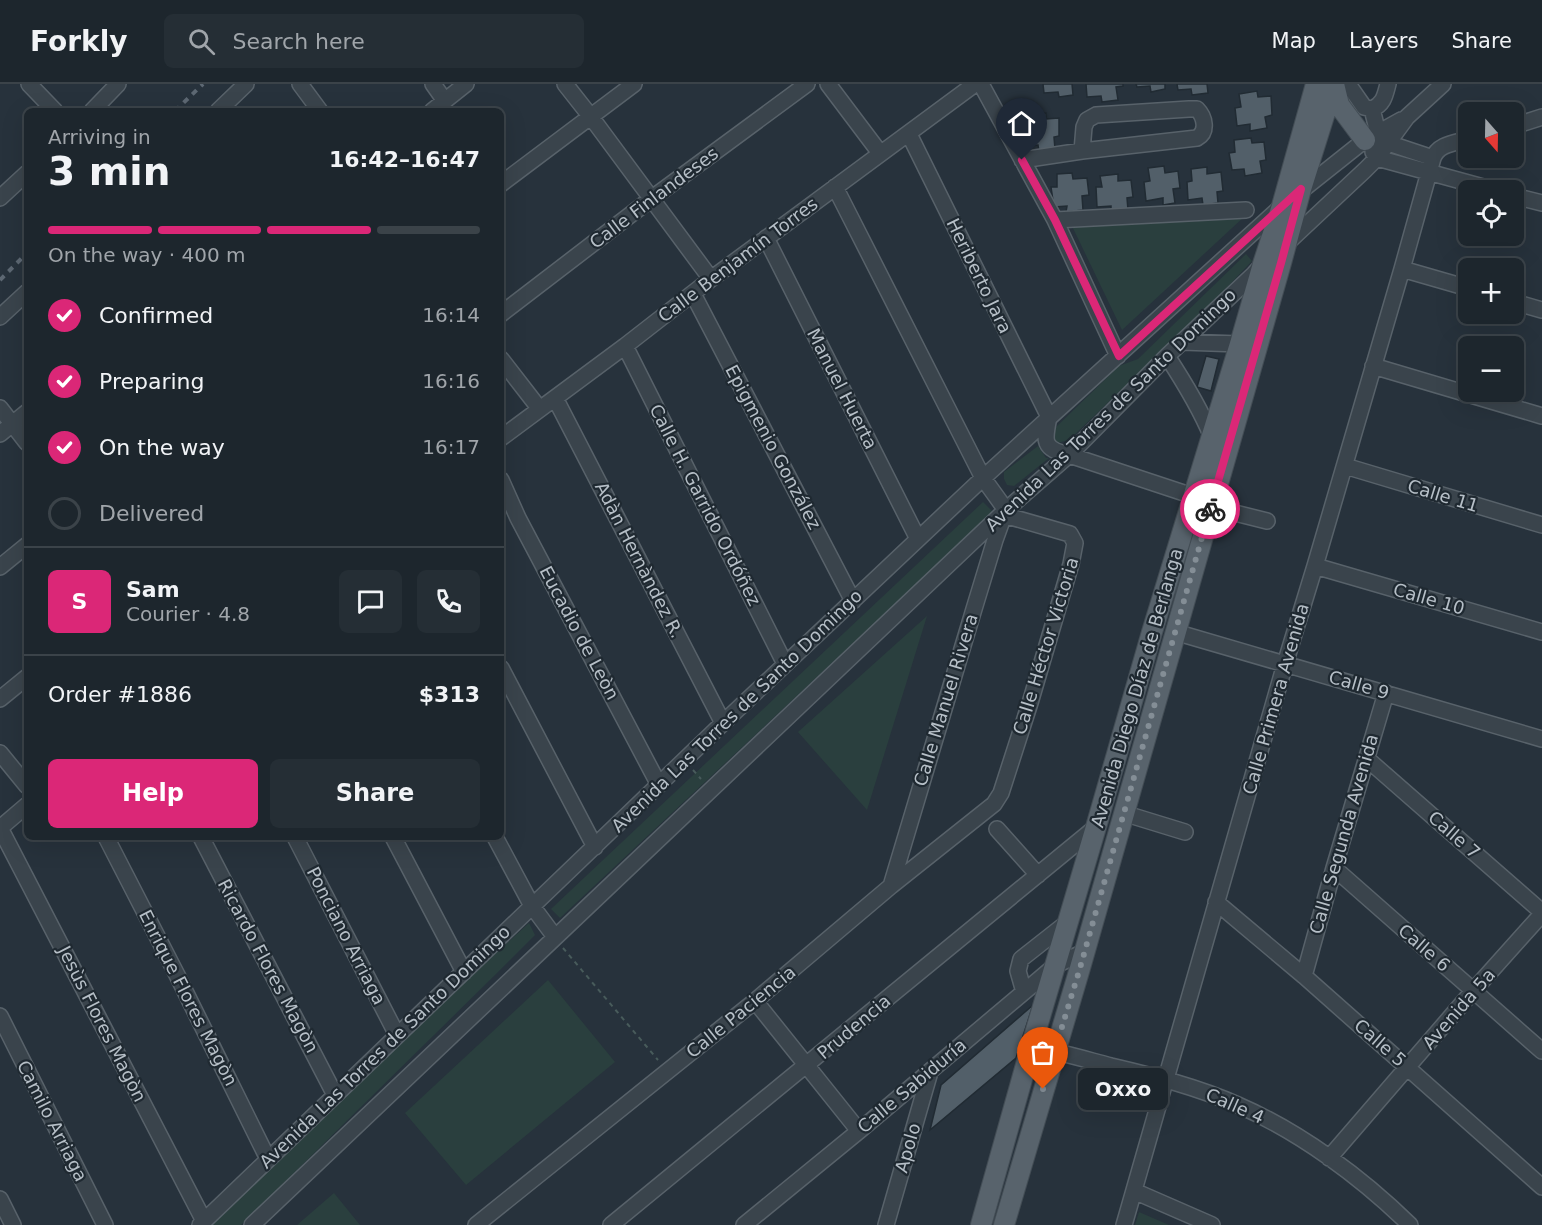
<!DOCTYPE html>
<meta charset="utf-8">
<style>
:root{--surface:#1d262d;--page:#252e35;--text:#f1f3f6;--muted:#a0a5aa;--line:#3b4349;--accent:#db2777}
body{margin:0;font-family:"DejaVu Sans",sans-serif;background:var(--page);color:var(--text);height:100vh;display:flex;flex-direction:column;font-size:22px;white-space:nowrap}
*{box-sizing:border-box;margin:0}
p{font-size:20px;color:var(--muted)}
.icon{flex:none;width:33px;height:33px;fill:none;stroke:currentColor;stroke-width:2;stroke-linecap:round;stroke-linejoin:round}
.map{position:relative;flex:1;overflow:hidden}
.side{position:absolute;left:24px;top:24px;width:480px;height:732px;display:flex;flex-direction:column;background:var(--surface);border-radius:9px;box-shadow:0 6px 24px #0002,0 0 0 2px var(--line)}
.side>*{flex:none}
.needle{width:39px;rotate:160deg}
.controls{position:absolute;left:1458px;top:18px;display:grid;gap:12px}
.controls a{display:grid;place-items:center;width:66px;height:66px;border-radius:9px;background:var(--surface);box-shadow:0 6px 24px #0002,0 0 0 2px var(--line);font-size:30px}
.pin{position:absolute;display:grid;place-items:center;width:51px;height:51px;color:#fff;margin:-62px -26px;border-radius:50% 50% 50% 0;rotate:-45deg;box-shadow:0 0 6px #0007}
.pin .icon{rotate:45deg}
.courier{position:absolute;display:grid;place-items:center;width:60px;height:60px;margin:-30px;border:4px solid #db2777;border-radius:50%;background:#fff;color:#222;box-shadow:0 2px 8px #0007}
.bubble{position:absolute;height:42px;border-radius:9px;background:var(--surface);box-shadow:0 6px 24px #0002,0 0 0 2px var(--line);font-size:20px;font-weight:800;line-height:42px;text-align:center}
.overview em{font-style:normal;font-weight:800}
.overview div{display:flex;flex-direction:column-reverse}
.overview{display:flex;align-items:center;justify-content:space-between;height:102px;padding:0 24px}
h1{font-size:39px;font-weight:800;line-height:45px}
.bar{display:grid;grid-template-columns:repeat(4,1fr);gap:9px 6px;align-content:center;height:72px;padding:0 24px}
.bar i{height:8px;border-radius:4px;background:var(--line)}
.bar .on{background:var(--accent)}
.bar p{grid-column:span 4}
.line{display:flex;align-items:center;gap:15px;padding:0 24px;border-top:2px solid var(--line)}
.line div{flex:1}
.round{display:grid;place-items:center;flex:none;width:63px;height:63px;border-radius:9px;background:var(--page)}
ol{padding:0 24px;list-style:none}
li{display:flex;align-items:center;gap:18px;height:66px}
li p{margin-inline-start:auto}
li .icon{padding:6px;border-radius:50%;background:var(--accent);color:#fff;stroke-width:4}
li:last-child{color:var(--muted)}
li i{width:33px;height:33px;border:3px solid var(--line);border-radius:50%}
.action{display:flex;gap:12px;margin-top:auto;padding:12px 24px}
.action a{flex:1;height:69px;border-radius:9px;background:var(--accent);color:#fff;font-size:24px;font-weight:800;line-height:69px;text-align:center}
.action a+a{background:var(--page);color:var(--text)}
header{display:flex;align-items:center;gap:36px;box-sizing:border-box;height:84px;padding:0 30px;background:var(--surface);border-bottom:2px solid var(--line)}
header strong{font-size:28px}
nav{display:flex;gap:33px;margin-inline-start:auto;font-size:21px}
.search{width:420px;height:54px;background:var(--page);display:flex;align-items:center;gap:15px;box-sizing:border-box;padding:0 21px;border-radius:9px;color:var(--muted);font-size:22px}
.map>svg:first-child{display:block}
</style>
<header>
<strong>Forkly</strong>
<div class="search"><svg class="icon" aria-label="search" viewBox="0 0 24 24"><circle cx="10" cy="10" r="6"/><path d="M15 15l6 6"/></svg>Search here</div>
<nav><a>Map</a><a>Layers</a><a>Share</a></nav>
</header>
<div class="map">
<svg width="1542" height="1141" viewBox="0 0 1542 1141">
<rect width="100%" height="100%" fill="#27323c"/>
<!-- green -->
<path fill="#2a3f3e" d="M1245,132L1122,246L1071,140Z
M1246,170L1252,177L1216,215L1069,356L1057,359L1055,358L1053,351L1055,344L1119,282L1138,275Z
M1038,362L1046,374H1049L1014,402L1007,401L1004,395V388Z
M983,418L993,428L560,834L551,825Z
M927,532L867,726L798,648Z
M529,839L535,851L495,891L241,1141H206L311,1038Z
M548,896L615,978L466,1101L405,1029Z
M334,1109L360,1141H297Z
M1139,1128L1169,1141H1135Z"/>
<!-- building -->
<path fill="#525f69" stroke="#212b33" stroke-width="1.5" d="M1043,0H1072L1073,11L1059,13L1058,8L1044,9Z
M1086,0H1123V2L1116,3L1118,16L1102,18L1101,12L1087,13Z
M1136,0H1165V5L1151,8L1150,2L1137,3Z
M1177,0H1207L1208,9L1192,11L1191,5L1178,6Z
M1257,7L1258,13L1271,12L1272,31L1265,33L1267,44L1250,47V40L1237,42L1235,24L1241,23L1239,10Z
M1046,29V35L1059,34V52L1054,53L1055,65L1039,67L1038,61L1026,62L1023,44L1029,43L1028,30Z
M1251,54L1252,59L1264,58L1266,76L1260,77L1262,89L1245,92L1244,85L1232,86L1229,69L1235,68L1234,56Z
M1164,82L1165,89L1178,87L1180,104L1173,105L1175,119L1163,121V114L1146,117L1144,98L1150,97L1148,84Z
M1207,83V90L1221,88L1223,107L1217,108L1218,119L1203,121L1202,114L1188,116L1187,98L1192,97L1191,85Z
M1072,89L1073,95L1087,94L1089,111L1082,112L1083,126L1066,128L1067,122L1054,123L1051,103H1057V90Z
M1118,90V97L1131,96L1133,113L1127,114L1128,126L1111,129V122L1097,123L1096,103H1102L1100,92Z
M1206,272L1219,275L1211,307L1197,303Z
M1033,921L1016,974L930,1046L941,1001Z"/>
<g fill="none" stroke-linecap="round" stroke-linejoin="round">
<!-- minor casing -->
<g stroke="#58626a" stroke-width="18">
<path id="minor" d="M29,0L55,27
M300,0L320,27
M433,0L445,17
M565,0L591,33L711,195
M828,0L880,69
M981,0L1055,136L1118,272
M1348,0L1364,23L1372,25
M92,27L118,0
M218,27L246,0
M432,27L466,0
M1514,42L1542,33
M1378,49L1372,25C1384,20 1385,11 1388,0
M909,50L1049,333C1044,357 1042,365 1069,371L1193,412
M1378,58L1388,59L1433,74
M1373,68L1377,74L1494,106
M1022,76L1082,67L1197,54C1208,48 1205,33 1197,25H1189L1096,31L1087,36L1084,43L1082,67
M501,100L634,0
M1514,112L1542,119
M0,114L27,89
M1055,136L1246,126
M766,154L918,455
M1286,160L1365,86L1377,74L1407,33L1443,0
M1402,185L1468,204
M693,210L853,517
M1514,218L1542,226
M501,230L651,115L807,0
M0,233L27,208
M1182,258L1240,260
M625,262L785,580
M1167,272C1184,298 1200,324 1212,353
M501,275L539,324
M1373,282L1542,332
M555,314L723,639
M0,324L27,359
M0,350L27,328
M501,354L625,262L711,195L975,0
M1345,382L1542,441
M501,396L518,434L659,701
M1211,423L1267,437
M1315,482L1542,548
M0,483L27,461
M1175,548L1542,655
M501,584L595,763
M0,615L27,593
M0,669L27,702
M1366,674L1542,828
M1123,729L1185,748
M0,744L204,1137
M0,744L27,721
M997,745L1038,791
M106,753L177,891L268,1075
M201,753L335,1011
M295,753L397,951
M393,753L464,888
M495,753L532,822L555,853
M1334,784L1542,967
M891,802L974,525L995,456L1004,431
M1216,818L1304,892L1542,1103
M1304,892L1334,784L1386,609
M1024,908L1018,887L1021,875L1068,838
M755,917L859,1047
M0,932L105,1141
M1031,963C1058,967 1084,975 1111,982C1154,992 1197,1003 1238,1021C1300,1048 1361,1093 1410,1141
M1329,1074L1473,907L1542,830
M1134,1107L1212,1141
M0,1115L13,1141
M200,1141L723,639L983,394L1282,122L1365,56L1401,36
M252,1141L1006,426L1069,371L1167,272L1254,190L1261,182
M476,1141L755,917L891,802L994,720L1001,709L1030,619L1071,480L1075,459L1070,450L1004,431L1006,426L983,394L835,103
M611,1141L1096,743
M744,1141L859,1047L1056,881L1084,868
M886,1141L930,988
M1124,1141L1285,580L1315,482L1402,185L1433,74C1438,60 1455,59 1468,55"/>
</g>
<!-- major casing -->
<g stroke="#434d55" stroke-width="22">
<path id="major" d="M1334,0L1339,21L1365,56
M981,1141L1031,963L1096,743L1152,548L1240,260L1263,180L1282,122L1316,0
M1004,1141L1080,884L1281,179L1301,105L1334,0"/>
</g>
<!-- path -->
<path stroke="#485b5b" stroke-width="2" stroke-dasharray="4.5 4.5" stroke-linecap="butt" d="M693,686L701,695
M563,864L658,976"/>
<!-- minor -->
<use href="#minor" stroke="#3a444c" stroke-width="15"/>
<!-- major -->
<use href="#major" stroke="#58636c" stroke-width="20"/>
<!-- rail -->
<path stroke="#5d6873" stroke-width="4" stroke-dasharray="6 6" stroke-linecap="butt" d="M175,27L203,0
M0,196L27,169"/>
</g>
<g fill="none" stroke-linecap="round" stroke-linejoin="round">
<!-- done -->
<path stroke="#848e96" stroke-width="6" stroke-dasharray="0 10.8" d="M1043,1005L1080,884L1210,425"/>
<!-- route -->
<path stroke="#db2777" stroke-width="8" d="M1022,76L1055,136L1119,272L1301,105L1281,179L1210,425"/>
</g>
<g text-anchor="middle" stroke-width="4.5" stroke-linejoin="round" paint-order="stroke">
<!-- street labels -->
<g font-size="18" fill="#b6bfc7" stroke="#1f2931">
<text transform="translate(654 114) rotate(-37)" y="6">Calle Finlandeses</text>
<text transform="translate(738 176) rotate(-37)" y="6">Calle Benjamín Torres</text>
<text transform="translate(979 192) rotate(64)" y="6">Heriberto Jara</text>
<text transform="translate(842 305) rotate(63)" y="6">Manuel Huerta</text>
<text transform="translate(1111 326) rotate(-44)" y="6">Avenida Las Torres de Santo Domingo</text>
<text transform="translate(773 363) rotate(62)" y="6">Epigmenio González</text>
<text transform="translate(1443 412) rotate(17)" y="6">Calle 11</text>
<text transform="translate(705 421) rotate(63)" y="6">Calle H. Garrido Ordóñez</text>
<text transform="translate(639 476) rotate(63)" y="6">Adàn Hernàndez R.</text>
<text transform="translate(1429 515) rotate(16)" y="6">Calle 10</text>
<text transform="translate(579 549) rotate(62)" y="6">Eucadio de Leòn</text>
<text transform="translate(1046 562) rotate(-73)" y="6">Calle Héctor Victoria</text>
<text transform="translate(1359 601) rotate(16)" y="6">Calle 9</text>
<text transform="translate(1137 604) rotate(-74)" y="6">Avenida Diego Díaz de Berlanga</text>
<text transform="translate(1276 615) rotate(-74)" y="6">Calle Primera Avenida</text>
<text transform="translate(946 616) rotate(-73)" y="6">Calle Manuel Rivera</text>
<text transform="translate(737 627) rotate(-44)" y="6">Avenida Las Torres de Santo Domingo</text>
<text transform="translate(1344 750) rotate(-74)" y="6">Calle Segunda Avenida</text>
<text transform="translate(1454 751) rotate(41)" y="6">Calle 7</text>
<text transform="translate(346 852) rotate(63)" y="6">Ponciano Arriaga</text>
<text transform="translate(1424 864) rotate(41)" y="6">Calle 6</text>
<text transform="translate(268 882) rotate(62)" y="6">Ricardo Flores Magòn</text>
<text transform="translate(188 914) rotate(63)" y="6">Enrique Flores Magòn</text>
<text transform="translate(1459 925) rotate(-49)" y="6">Avenida 5a</text>
<text transform="translate(741 928) rotate(-39)" y="6">Calle Paciencia</text>
<text transform="translate(102 940) rotate(63)" y="6">Jesùs Flores Magòn</text>
<text transform="translate(854 943) rotate(-40)" y="6">Prudencia</text>
<text transform="translate(1380 959) rotate(41)" y="6">Calle 5</text>
<text transform="translate(385 963) rotate(-44)" y="6">Avenida Las Torres de Santo Domingo</text>
<text transform="translate(912 1002) rotate(-40)" y="6">Calle Sabiduría</text>
<text transform="translate(1235 1022) rotate(24)" y="6">Calle 4</text>
<text transform="translate(52 1037) rotate(63)" y="6">Camilo Arriaga</text>
<text transform="translate(908 1064) rotate(-74)" y="6">Apolo</text>
</g>
</g>
</svg>
<div class="controls">
<a><svg class="needle" viewBox="-14 -14 28 28"><path d="M0-13l5 13h-10z" fill="#e53935"/><path d="M0 13l5-13h-10z" fill="#a0a5aa"/></svg></a>
<a><svg class="icon" aria-label="locate" viewBox="0 0 24 24"><circle cx="12" cy="12" r="6"/><path d="M12 2v4M12 18v4M2 12h4M18 12h4"/></svg></a>
<a>+</a>
<a>−</a>
</div>
<div class="pin" style="left:1043px;top:1005px;background:#ea580c"><svg class="icon" aria-label="bag" viewBox="0 0 24 24"><path d="M5 8h14l-1 12H6zM9 8a3 3 0 0 1 6 0"/></svg></div>
<div class="pin" style="left:1022px;top:76px;background:#1f2937"><svg class="icon" aria-label="home" viewBox="0 0 24 24"><path d="M3 11l9-7 9 7M6 9v11h12V9"/></svg></div>
<div class="courier" style="left:1210px;top:425px"><svg class="icon" aria-label="bike" viewBox="0 0 24 24"><circle cx="6" cy="16" r="4"/><circle cx="18" cy="16" r="4"/><path d="M6 16l4-8h5l3 8M10 8l3 8H6M13 5h3"/></svg></div>
<div class="bubble" style="left:1078px;top:984px;width:90px">Oxxo</div>
<section class="side">
<div class="overview"><div><h1>3 min</h1><p>Arriving in</p></div><em>16:42–16:47</em></div>
<div class="bar"><i class="on"></i><i class="on"></i><i class="on"></i><i></i><p>On the way · 400 m</p></div>
<ol>
<li><svg class="icon" aria-label="check" viewBox="0 0 24 24"><path d="M5 12l5 5 9-10"/></svg>Confirmed<p>16:14</p></li>
<li><svg class="icon" aria-label="check" viewBox="0 0 24 24"><path d="M5 12l5 5 9-10"/></svg>Preparing<p>16:16</p></li>
<li><svg class="icon" aria-label="check" viewBox="0 0 24 24"><path d="M5 12l5 5 9-10"/></svg>On the way<p>16:17</p></li>
<li><i></i>Delivered</li>
</ol>
<div class="line" style="height:108px"><b class="round" style="background:var(--accent);color:#fff">S</b><div><b>Sam</b><p>Courier · 4.8</p></div><a class="round"><svg class="icon" aria-label="chat" viewBox="0 0 24 24"><path d="M4 5h16v11H9l-5 4z"/></svg></a><a class="round"><svg class="icon" aria-label="phone" viewBox="0 0 24 24"><path d="M5 4h4l2 5-3 2q2 4 5 5l2-3 5 2v4C11 20 4 13 5 4z"/></svg></a></div>
<div class="line" style="height:78px"><div>Order #1886</div><b>$313</b></div>
<div class="action"><a>Help</a><a>Share</a></div>
</section>
</div>
